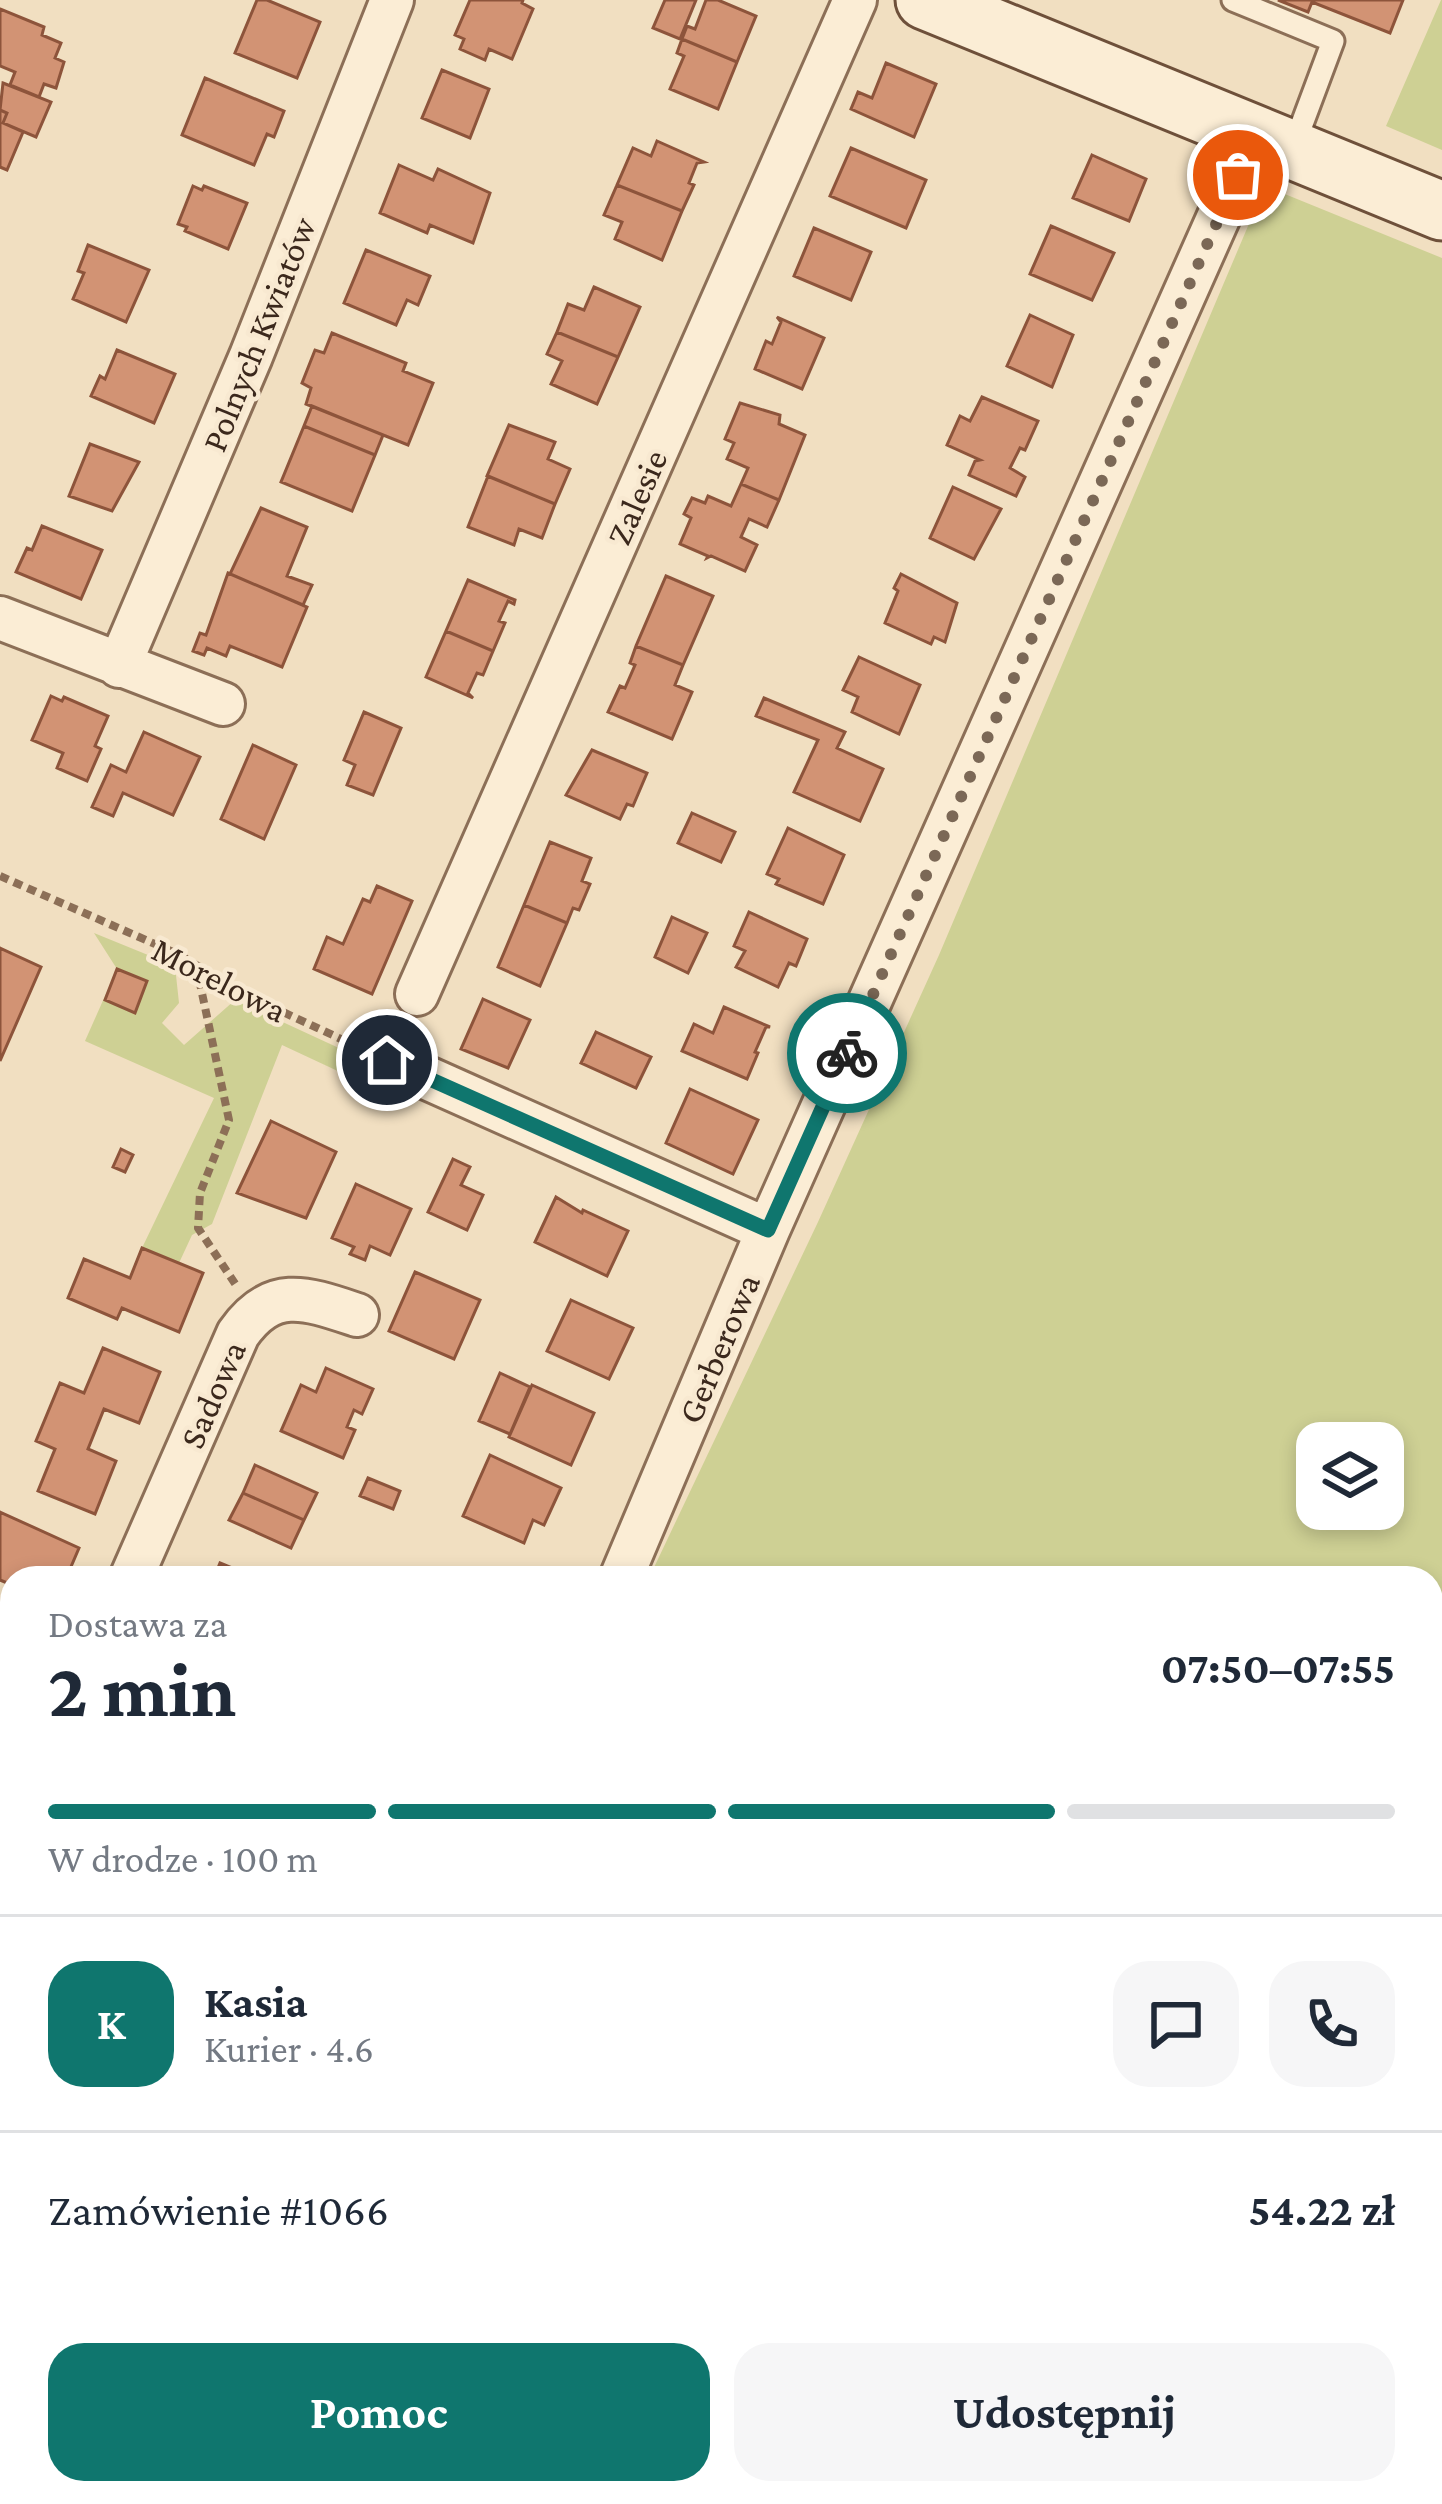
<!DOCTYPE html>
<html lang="pl">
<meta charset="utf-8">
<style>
:root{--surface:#fff;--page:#f6f6f7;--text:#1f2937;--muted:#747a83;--line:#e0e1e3;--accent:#0f766e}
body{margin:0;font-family:"Crimson Pro",serif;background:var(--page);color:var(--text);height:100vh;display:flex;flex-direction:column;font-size:45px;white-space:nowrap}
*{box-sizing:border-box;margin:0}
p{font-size:39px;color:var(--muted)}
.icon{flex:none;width:66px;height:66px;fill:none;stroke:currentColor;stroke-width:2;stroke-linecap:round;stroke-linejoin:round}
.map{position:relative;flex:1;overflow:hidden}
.drawer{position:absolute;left:0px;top:1566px;width:1443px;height:939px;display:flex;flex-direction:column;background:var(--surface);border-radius:36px 36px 0 0;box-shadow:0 6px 18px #0003}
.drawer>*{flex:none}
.buttons{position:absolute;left:1296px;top:1422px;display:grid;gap:24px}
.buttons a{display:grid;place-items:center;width:108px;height:108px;border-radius:24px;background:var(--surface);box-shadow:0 6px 18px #0003;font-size:60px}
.pin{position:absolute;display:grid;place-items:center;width:102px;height:102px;color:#fff;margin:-51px;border:6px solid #fff;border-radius:50%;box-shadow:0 3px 12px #0007}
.courier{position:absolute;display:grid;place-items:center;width:120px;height:120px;margin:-60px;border:9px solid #0f766e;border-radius:50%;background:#fff;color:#222;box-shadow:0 3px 15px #0007}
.summary em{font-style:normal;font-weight:700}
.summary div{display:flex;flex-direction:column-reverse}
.summary{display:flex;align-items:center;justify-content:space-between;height:204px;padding:0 48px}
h1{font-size:78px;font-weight:700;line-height:90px}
.bar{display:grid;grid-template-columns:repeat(4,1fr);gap:18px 12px;align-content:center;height:144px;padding:0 48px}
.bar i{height:15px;border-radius:9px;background:var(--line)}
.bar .on{background:var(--accent)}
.bar p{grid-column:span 4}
.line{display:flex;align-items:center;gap:30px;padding:0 48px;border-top:3px solid var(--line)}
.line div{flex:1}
.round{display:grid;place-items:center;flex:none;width:126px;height:126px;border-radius:36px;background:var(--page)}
.primary-button{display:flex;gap:24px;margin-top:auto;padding:24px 48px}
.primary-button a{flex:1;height:138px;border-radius:36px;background:var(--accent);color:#fff;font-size:48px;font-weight:700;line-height:138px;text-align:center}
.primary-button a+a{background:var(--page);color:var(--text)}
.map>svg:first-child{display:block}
</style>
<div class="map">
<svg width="1442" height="2504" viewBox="0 0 1442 2504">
<rect width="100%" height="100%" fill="#f1dfc1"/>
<!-- green -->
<path fill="#ced094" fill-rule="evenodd" d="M1441,0H1442V150L1386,126Z
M1265,186L1442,258V1970L1431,2001V1578H649L818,1222L939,955ZM1383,1443V1509H1317V1443Z
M94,933L175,966L179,1003L162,1023L184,1045L235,1000L380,1067L372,1087L282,1045L212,1224L192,1235L179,1263L142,1248L214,1098L85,1041L117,969Z"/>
<!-- building -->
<path fill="#d29374" stroke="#8d543b" stroke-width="3" d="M257,0H267L320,22L297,78L235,53Z
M470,0H523L522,3L533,9L512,59L489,49L485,60L460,49L464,39L455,35Z
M665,0H696L680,39L653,28Z
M706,0H718L756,16L737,62L682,39L687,26L695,29Z
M1278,0H1403L1390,33L1312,2L1308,12Z
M0,9L44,27L42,35L61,43L55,58L64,62L56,88L44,84L39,97L10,85L15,72L0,66Z
M682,39L737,62L718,109L670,89L684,56L677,53Z
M886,63L936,84L914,137L851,109L858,92L872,98Z
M442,70L489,89L470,138L422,118Z
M205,78L284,111L274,137L267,134L254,165L182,135Z
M3,83L51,102L36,137L3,123L7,113L0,110Z
M0,110L7,113L3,123L23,132L7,170L0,167Z
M657,141L704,162L697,163L689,183L694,185L682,211L617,185L633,148L651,156Z
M851,148L926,180L906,228L830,196Z
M1092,155L1146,179L1129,221L1073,198Z
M399,165L433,180L438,169L490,193L473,243L430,225L427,233L380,213Z
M617,185L682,211L662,260L615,239L622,222L604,215Z
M193,186L202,190L204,186L247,203L228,249L185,231L187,227L178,224Z
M1051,226L1114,253L1092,300L1030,274Z
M814,228L871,252L851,300L794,276Z
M88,245L149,270L126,322L73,299L84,273L78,271Z
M366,250L430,276L418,305L407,300L396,325L344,303Z
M594,287L640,307L618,357L557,332L568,304L584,310Z
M1030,315L1073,335L1052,387L1007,366Z
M777,317L824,338L802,389L755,369L766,341L772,344L781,322Z
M557,332L618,357L597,404L551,384L562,361L547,354Z
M332,333L406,363L403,371L433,383L408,445L306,404L311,388L302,383L315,350L324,353Z
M117,350L175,374L154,423L91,396L100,376L105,379Z
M982,397L1038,421L1025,450L1020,448L1010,468L1025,477L1016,496L969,475L975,461L980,460L947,445L960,416L970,421Z
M740,403L780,415L779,424L805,435L779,500L741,484L748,468L727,459L734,443L725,439Z
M312,406L383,435L375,455L304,426Z
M509,425L555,442L548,459L570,469L555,504L487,476Z
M304,426L375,455L352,511L281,482Z
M90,444L139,462L112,511L69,496Z
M488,476L555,504L542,538L519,529L514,545L468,527Z
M741,484L779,500L767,527L749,519L741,537L757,545L745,571L711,556L707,558L708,556L680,544L691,518L684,514L692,498L705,503L708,496L731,506Z
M953,487L1001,509L974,559L930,538Z
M261,508L307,527L287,576L312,585L303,605L230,574Z
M42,526L102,550L81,599L16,572L27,548L32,550Z
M228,573L307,607L282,667L230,646L226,656L207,648L204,655L193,651L200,633L206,635Z
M901,574L957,603L945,642L934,637L931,644L885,623L898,591L894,588Z
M666,576L713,596L683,665L636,646Z
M468,580L515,600L514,604L508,601L499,621L505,623L493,651L446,631Z
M446,631L493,651L483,675L477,673L468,693L473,698L426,677Z
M636,646L683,665L675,685L692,692L672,739L608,712L620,686L625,688L635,665L630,663Z
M859,657L920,685L899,734L852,712L858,697L843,690Z
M51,696L62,701L64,697L108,716L95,746L101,749L87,781L57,768L63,753L32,740Z
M764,698L845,732L837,748L883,769L860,821L794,792L818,740L756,716Z
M364,712L401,728L373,795L347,785L355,765L344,760Z
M144,732L200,757L173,815L123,793L113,816L92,807L111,765L126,772Z
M253,745L296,765L264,839L221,819Z
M592,750L647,773L633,806L627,804L620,819L566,795Z
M692,813L735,832L721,862L678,843Z
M788,828L844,855L823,904L776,884L779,879L767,874Z
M550,842L591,858L582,881L590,884L579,910L573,908L567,923L524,905Z
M377,886L412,901L372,994L314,969L327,937L343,944L363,899L370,902Z
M524,905L567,923L540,986L498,967Z
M749,912L807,939L796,966L789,963L778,987L736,967L745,951L734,946Z
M672,917L707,933L688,973L655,957Z
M0,948L41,967L0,1061Z
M117,969L147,981L135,1013L105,1000Z
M483,999L530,1020L508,1068L461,1049Z
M724,1007L770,1027H766L755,1052L758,1053L747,1079L682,1051L694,1024L713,1033Z
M596,1032L651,1057L636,1088L581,1063Z
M690,1089L758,1120L733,1174L666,1143Z
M271,1121L336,1152L306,1218L237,1193Z
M121,1149L133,1155L125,1172L113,1167Z
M453,1159L470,1167L461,1185L483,1195L467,1230L428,1212Z
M356,1184L411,1209L390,1255L370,1246L365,1260L350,1254L354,1247L332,1238Z
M556,1197L582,1213L583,1210L628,1231L607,1276L535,1242Z
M142,1248L203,1273L179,1332L122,1308L117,1319L68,1298L84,1259L130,1278Z
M415,1272L480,1300L454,1359L389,1331Z
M571,1300L633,1328L609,1379L547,1351Z
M103,1348L160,1372L139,1423L104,1409L88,1449L116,1461L95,1514L38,1491L55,1449L36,1441L60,1383L84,1393Z
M326,1368L373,1389L362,1414L354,1410L347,1427L355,1430L343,1458L281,1431L301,1385L316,1392Z
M500,1373L530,1387L510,1434L479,1421Z
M532,1385L594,1413L571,1465L509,1437Z
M490,1455L561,1488L544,1525L533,1520L524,1543L463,1516Z
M255,1465L317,1493L304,1520L243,1493Z
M368,1478L400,1491L393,1509L360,1496Z
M243,1493L304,1520L291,1548L229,1520Z
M0,1512L79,1548L67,1576L50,1570L47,1578H12V1585L0,1580Z
M220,1563L256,1578H214Z
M0,1611L12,1616V1673L0,1668Z
M12,1994V2043L0,2038V2024Z
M0,2085L12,2090V2141L0,2136Z
M1442,2180V2504H1387L1351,2493H1431V2217Z
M12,2477V2493H60L57,2502L1,2504Z
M132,2493H140L163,2504H127Z"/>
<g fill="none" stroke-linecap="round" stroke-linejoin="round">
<!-- lane casing -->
<g stroke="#8c6f57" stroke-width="27">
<path id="lane" d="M1233,0L1333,41L1293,148"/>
</g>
<!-- street casing -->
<g stroke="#8c6f57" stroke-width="48">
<path id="street" d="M0,618L223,704
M119,666L251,356L392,0
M417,994L855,0
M387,1060L768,1230
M131,1578L238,1334C272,1285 306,1298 357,1315
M621,1578L768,1230L1256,133
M0,1876L12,1849
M0,2317L12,2320
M94,2504L99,2493"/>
</g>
<!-- secondary casing -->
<g stroke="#6e503a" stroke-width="63">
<path id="secondary" d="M925,0L1442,211"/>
</g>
<!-- path -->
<path stroke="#8c6f57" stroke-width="8" stroke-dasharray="9 6" stroke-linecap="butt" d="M0,876L180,955L240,992L354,1045
M196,965L229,1120L200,1193L198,1228L236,1285"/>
<!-- lane -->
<use href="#lane" stroke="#fbedd5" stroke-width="21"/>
<!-- street -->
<use href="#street" stroke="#fbedd5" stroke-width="42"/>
<!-- secondary -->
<use href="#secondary" stroke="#fbedd5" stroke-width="57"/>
</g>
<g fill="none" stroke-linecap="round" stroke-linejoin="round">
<!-- done -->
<path stroke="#7b6856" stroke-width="12" stroke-dasharray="0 21.6" d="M847,1053L1238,175"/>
<!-- route -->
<path stroke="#0f766e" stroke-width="15" d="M387,1060L768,1230L847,1053"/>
</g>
<g text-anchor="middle" stroke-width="9" stroke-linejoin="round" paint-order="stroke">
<!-- street labels -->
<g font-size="36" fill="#3b281c" stroke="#f8e9d1">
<text transform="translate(258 334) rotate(-68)" y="13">Polnych Kwiatów</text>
<text transform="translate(636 497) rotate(-66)" y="13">Zalesie</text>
<text transform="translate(220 979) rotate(27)" y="13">Morelowa</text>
<text transform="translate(718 1348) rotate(-67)" y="13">Gerberowa</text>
<text transform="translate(212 1394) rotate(-66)" y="13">Sadowa</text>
</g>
</g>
</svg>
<div class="buttons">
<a><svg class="icon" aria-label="layers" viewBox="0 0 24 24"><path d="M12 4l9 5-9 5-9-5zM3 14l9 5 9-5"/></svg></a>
</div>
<div class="pin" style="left:1238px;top:175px;background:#ea580c"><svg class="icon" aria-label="bag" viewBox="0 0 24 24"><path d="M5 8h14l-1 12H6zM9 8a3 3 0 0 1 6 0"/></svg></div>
<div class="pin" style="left:387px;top:1060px;background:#1f2937"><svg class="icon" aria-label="home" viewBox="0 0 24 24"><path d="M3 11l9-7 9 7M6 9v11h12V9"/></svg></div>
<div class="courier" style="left:847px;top:1053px"><svg class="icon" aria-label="bike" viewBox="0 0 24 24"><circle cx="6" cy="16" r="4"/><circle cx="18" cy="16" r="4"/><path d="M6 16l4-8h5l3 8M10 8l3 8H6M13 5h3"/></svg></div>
<section class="drawer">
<div class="summary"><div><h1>2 min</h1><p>Dostawa za</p></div><em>07:50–07:55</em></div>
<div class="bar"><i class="on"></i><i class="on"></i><i class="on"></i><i></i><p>W drodze · 100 m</p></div>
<div class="line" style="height:216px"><b class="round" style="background:var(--accent);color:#fff">K</b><div><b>Kasia</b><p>Kurier · 4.6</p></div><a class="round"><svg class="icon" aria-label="chat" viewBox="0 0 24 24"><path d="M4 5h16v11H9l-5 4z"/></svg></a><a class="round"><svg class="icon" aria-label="phone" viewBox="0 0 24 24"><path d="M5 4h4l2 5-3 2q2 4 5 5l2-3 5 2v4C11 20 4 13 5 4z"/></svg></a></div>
<div class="line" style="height:156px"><div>Zamówienie #1066</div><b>54.22 zł</b></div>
<div class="primary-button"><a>Pomoc</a><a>Udostępnij</a></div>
</section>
</div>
